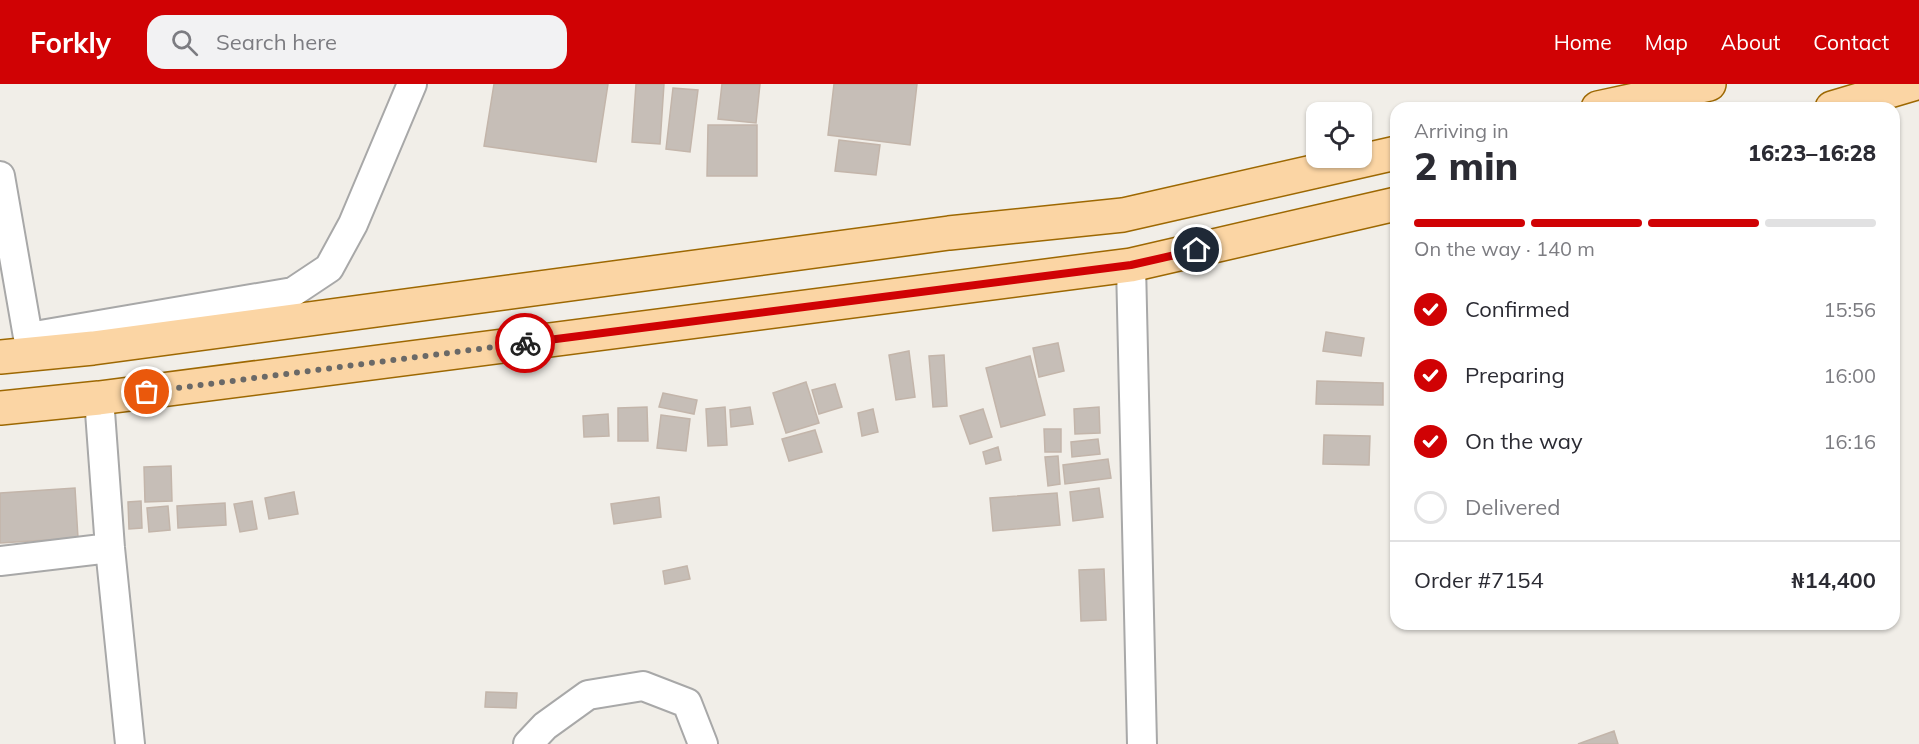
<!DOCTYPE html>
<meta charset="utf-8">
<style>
:root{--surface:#fff;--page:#f2f2f3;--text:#2b2b33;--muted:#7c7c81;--line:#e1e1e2;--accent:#d00204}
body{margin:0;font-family:Mulish,sans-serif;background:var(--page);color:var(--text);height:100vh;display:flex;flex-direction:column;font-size:22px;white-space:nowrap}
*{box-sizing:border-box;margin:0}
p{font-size:20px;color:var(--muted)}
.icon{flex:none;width:33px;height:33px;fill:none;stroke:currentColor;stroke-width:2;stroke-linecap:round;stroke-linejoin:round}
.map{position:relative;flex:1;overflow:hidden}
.sheet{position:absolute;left:1390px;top:18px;width:510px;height:528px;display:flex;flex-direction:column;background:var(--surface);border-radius:18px;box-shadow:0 2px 4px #0004}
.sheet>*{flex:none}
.buttons{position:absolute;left:1306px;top:18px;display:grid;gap:12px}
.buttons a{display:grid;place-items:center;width:66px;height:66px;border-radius:12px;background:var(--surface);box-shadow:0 2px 4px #0004;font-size:30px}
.pin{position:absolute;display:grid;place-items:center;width:51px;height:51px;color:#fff;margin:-26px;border:3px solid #fff;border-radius:50%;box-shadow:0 2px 6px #0007}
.courier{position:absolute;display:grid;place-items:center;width:60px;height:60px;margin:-30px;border:4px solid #d00204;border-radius:50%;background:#fff;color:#222;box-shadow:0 2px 8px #0007}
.head em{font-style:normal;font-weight:800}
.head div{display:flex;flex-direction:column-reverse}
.head{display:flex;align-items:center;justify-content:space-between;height:102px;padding:0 24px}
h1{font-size:39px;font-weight:800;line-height:45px}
.bar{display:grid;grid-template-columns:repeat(4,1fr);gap:9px 6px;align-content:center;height:72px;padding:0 24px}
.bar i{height:8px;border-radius:4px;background:var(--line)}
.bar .current{background:var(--accent)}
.bar p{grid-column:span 4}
.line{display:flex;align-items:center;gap:15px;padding:0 24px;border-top:2px solid var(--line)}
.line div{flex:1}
ol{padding:0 24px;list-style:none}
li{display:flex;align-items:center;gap:18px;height:66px}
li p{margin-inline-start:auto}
li .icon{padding:6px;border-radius:50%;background:var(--accent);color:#fff;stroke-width:4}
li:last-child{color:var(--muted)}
li i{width:33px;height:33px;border:3px solid var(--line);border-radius:50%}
header{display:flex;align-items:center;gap:36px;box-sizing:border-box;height:84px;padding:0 30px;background:var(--accent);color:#fff}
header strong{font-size:28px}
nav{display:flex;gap:33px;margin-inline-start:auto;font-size:21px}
.search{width:420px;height:54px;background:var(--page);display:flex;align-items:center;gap:15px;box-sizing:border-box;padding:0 21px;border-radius:18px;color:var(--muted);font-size:22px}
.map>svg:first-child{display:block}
</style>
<header>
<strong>Forkly</strong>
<div class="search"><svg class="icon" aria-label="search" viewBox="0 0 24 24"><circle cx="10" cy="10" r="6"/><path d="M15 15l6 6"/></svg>Search here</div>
<nav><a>Home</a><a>Map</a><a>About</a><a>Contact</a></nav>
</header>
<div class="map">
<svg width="1919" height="660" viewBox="0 0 1919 660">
<rect width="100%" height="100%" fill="#f1eee8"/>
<!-- building -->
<path fill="#c6beb7" stroke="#c3b5aa" stroke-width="1.5" d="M494,0H608L596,78L484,62Z
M636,0H664L660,60L632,58Z
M722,0H760L756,39L718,35Z
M834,0H917L910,61L828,51Z
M673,4L698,6L690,68L666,65Z
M708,41H757V92H707Z
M839,56L880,61L876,91L835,87Z
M1326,248L1364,254L1361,272L1323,267Z
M1058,259L1064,287L1039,293L1033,264Z
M909,267L915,313L896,316L889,271Z
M944,271L947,322L933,323L929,272Z
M1030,272L1045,331L1001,343L986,284Z
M1317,297L1383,299V321L1316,320Z
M806,298L819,339L786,349L773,309Z
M835,300L842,323L819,330L812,306Z
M663,309L697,316L694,330L659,323Z
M647,323L648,357H618V324Z
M725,323L727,361L708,362L706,325Z
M750,323L753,340L731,343L730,326Z
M1099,323L1100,349L1075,350L1074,325Z
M873,325L878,348L862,352L858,329Z
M983,325L992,353L970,360L960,332Z
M608,330L609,352L584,353L583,332Z
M661,331L690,335L686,367L657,364Z
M1044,345H1061V368H1045Z
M815,346L822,368L789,377L782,355Z
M1324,351L1370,352L1369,381L1323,380Z
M1098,355L1100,370L1072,373L1071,358Z
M998,363L1001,376L986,380L983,368Z
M1058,372L1060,400L1048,402L1045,373Z
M1108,375L1111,394L1065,400L1063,381Z
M171,382L172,417L145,418L144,383Z
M75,404L78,454L0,459V409Z
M1099,404L1103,433L1073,437L1070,408Z
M294,408L298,430L269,435L265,414Z
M1057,409L1060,441L993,447L990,414Z
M659,413L661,433L614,440L611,420Z
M141,417L142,444L129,445L128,418Z
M252,417L257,445L240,448L234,420Z
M225,419L226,441L178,444L177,422Z
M168,422L170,446L149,448L147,424Z
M687,482L690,495L665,500L663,487Z
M1104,485L1106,536L1081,537L1079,486Z
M486,608L517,609L516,624L485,623Z
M1614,647L1618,660H1578Z"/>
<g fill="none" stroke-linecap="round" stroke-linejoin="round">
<!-- minor casing -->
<g stroke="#a8a8a8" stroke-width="32">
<path id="minor" d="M0,92L31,270
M1131,181L1142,660
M29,253L293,208L329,184L353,140L412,0
M99,314L110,464L130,660
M0,477L110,464
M528,660L545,642L588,611L643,602L687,619L703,660"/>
</g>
<!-- primary casing -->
<g stroke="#9d6802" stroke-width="36">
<path id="primary" d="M1598,24L1709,0
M1832,24L1913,0
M0,273L93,264L949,149L1123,131L1396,69
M0,324L99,314L1131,181L1396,120"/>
</g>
<!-- minor -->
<use href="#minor" stroke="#fff" stroke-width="28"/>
<!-- primary -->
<use href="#primary" stroke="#fbd5a4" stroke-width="33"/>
</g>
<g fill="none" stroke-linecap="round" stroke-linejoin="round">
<!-- done -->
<path stroke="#6a6967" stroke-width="6" stroke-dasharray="0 10.8" d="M147,308L525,259"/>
<!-- route -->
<path stroke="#d00204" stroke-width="8" d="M525,259L1131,181L1197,166"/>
</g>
</svg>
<div class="buttons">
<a><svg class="icon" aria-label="locate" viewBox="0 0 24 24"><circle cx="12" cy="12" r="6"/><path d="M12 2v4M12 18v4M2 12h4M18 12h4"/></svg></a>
</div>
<div class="pin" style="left:147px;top:308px;background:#ea580c"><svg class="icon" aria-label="bag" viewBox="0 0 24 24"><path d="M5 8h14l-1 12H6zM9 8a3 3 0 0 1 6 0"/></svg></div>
<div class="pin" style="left:1197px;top:166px;background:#1f2937"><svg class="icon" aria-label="home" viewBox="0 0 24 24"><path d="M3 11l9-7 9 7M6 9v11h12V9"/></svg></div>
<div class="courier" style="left:525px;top:259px"><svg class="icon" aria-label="bike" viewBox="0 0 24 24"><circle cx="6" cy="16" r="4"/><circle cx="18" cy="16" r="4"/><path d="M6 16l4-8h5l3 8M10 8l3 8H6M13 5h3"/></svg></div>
<section class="sheet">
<div class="head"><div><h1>2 min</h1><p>Arriving in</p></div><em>16:23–16:28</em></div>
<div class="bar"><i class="current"></i><i class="current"></i><i class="current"></i><i></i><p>On the way · 140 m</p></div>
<ol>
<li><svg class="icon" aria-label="check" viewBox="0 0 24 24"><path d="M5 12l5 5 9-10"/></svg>Confirmed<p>15:56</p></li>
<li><svg class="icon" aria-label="check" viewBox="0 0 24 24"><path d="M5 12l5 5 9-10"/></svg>Preparing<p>16:00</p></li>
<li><svg class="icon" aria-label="check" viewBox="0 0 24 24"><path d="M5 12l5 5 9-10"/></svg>On the way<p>16:16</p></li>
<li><i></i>Delivered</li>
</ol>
<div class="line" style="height:78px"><div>Order #7154</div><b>₦14,400</b></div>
</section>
</div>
